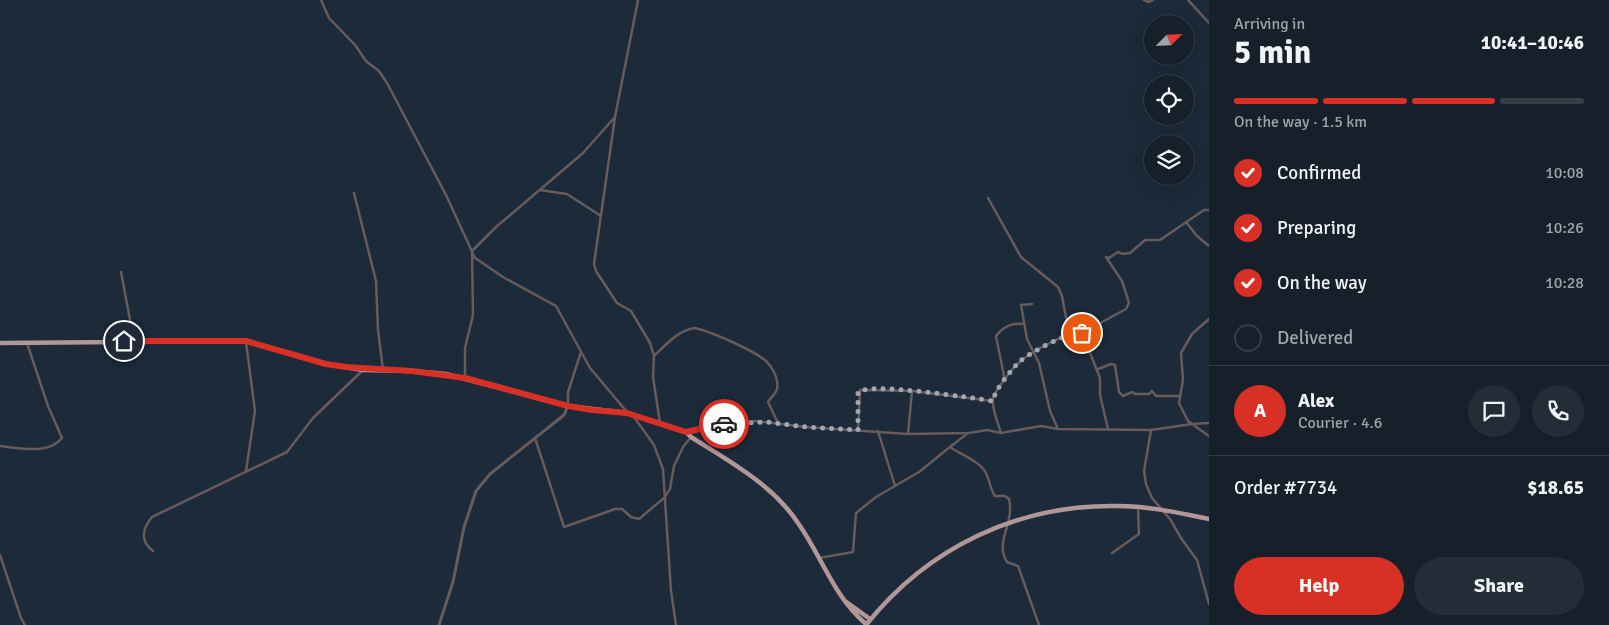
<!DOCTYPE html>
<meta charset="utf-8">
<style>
:root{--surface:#15202b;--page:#222d37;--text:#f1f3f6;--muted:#9da3a9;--line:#343e47;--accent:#d93025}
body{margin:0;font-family:Signika,sans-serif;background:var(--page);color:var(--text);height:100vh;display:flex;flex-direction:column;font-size:19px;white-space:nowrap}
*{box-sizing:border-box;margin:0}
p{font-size:16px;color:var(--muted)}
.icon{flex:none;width:28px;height:28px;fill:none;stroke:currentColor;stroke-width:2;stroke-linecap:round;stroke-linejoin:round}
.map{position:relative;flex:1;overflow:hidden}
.drawer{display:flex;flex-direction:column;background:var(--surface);width:400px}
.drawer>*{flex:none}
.needle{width:32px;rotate:66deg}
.controls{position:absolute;left:1144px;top:15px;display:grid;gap:10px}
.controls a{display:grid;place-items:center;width:50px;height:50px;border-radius:50%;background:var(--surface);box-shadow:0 5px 20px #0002,0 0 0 1px var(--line);font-size:25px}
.pin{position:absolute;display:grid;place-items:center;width:42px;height:42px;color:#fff;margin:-21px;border:2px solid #fff;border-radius:50%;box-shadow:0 1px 5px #0007}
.courier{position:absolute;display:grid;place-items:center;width:50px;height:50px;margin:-25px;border:4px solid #d93025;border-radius:50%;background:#fff;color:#222;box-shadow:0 1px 6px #0007}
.head em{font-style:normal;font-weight:800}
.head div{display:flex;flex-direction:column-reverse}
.head{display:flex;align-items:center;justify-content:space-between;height:85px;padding:0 25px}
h1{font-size:32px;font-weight:800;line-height:38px}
.bar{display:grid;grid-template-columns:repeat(4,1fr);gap:8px 5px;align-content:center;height:60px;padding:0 25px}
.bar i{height:6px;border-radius:4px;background:var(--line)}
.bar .current{background:var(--accent)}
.bar p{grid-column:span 4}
.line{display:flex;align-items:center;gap:12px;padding:0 25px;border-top:1px solid var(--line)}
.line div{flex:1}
.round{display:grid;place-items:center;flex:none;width:52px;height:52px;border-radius:26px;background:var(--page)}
ol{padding:0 25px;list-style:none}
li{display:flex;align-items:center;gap:15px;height:55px}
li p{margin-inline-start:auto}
li .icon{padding:5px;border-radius:50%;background:var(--accent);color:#fff;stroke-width:4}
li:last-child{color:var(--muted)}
li i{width:28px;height:28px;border:2px solid var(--line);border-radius:50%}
.cta{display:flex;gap:10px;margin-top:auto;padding:10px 25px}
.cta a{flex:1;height:58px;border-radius:30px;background:var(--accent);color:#fff;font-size:20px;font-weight:800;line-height:58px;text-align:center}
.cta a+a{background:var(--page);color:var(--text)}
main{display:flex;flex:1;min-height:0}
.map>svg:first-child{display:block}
</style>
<main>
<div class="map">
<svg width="1209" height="625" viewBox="0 0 1209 625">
<rect width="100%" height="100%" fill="#1c2a39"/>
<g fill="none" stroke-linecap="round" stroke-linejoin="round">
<!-- minor -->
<path stroke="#675b5c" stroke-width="2.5" d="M321,0L329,18L355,45L366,61L379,71L387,83L446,195L475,258L503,277L556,306L590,368L627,412
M638,0L615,117L594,264L596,271L617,303L631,311L650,343L654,356L653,377L660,423
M1144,0L1149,2L1153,0
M1188,0L1209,23
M540,190L567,194L601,216
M354,193L376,281L378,330L383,370
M988,198L1021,257L1058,287L1062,296L1069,333
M1186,222L1197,236L1209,246
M121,272L134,341
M1032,304L1021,305L1027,339L1039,363L1050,411L1058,429
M1209,319L1192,334L1181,353L1183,380L1179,403L1188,421L1192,424L1209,423
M1082,333L1126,309L1129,303L1122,281L1106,257L1109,258L1118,252L1123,254L1130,253L1145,240H1160L1204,210H1209
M654,356C666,345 677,331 694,328C708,330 755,351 766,361C773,368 779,379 777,389C776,394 770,398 768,402L778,423
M1098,369L1111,364L1115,365L1119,392L1123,396L1132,392L1135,394H1149L1152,391L1156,396H1179
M465,378V348L473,315L472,251L496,227L583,153L614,118
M1005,381L996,336C1004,326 1011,323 1024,324
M568,406V392L581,352
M634,417L654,445L663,469L671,591L676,625
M858,430L860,390L912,391L992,401
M1151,430L1144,471L1146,484L1152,498L1170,519L1181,538L1197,560L1209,604
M878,431L895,486
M686,432L699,427L755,421L806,427L908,434L969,433L987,430L1001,433L1041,426L1058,429L1151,430L1192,424L1209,436
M968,433L950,447C960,454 981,462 986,473C990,481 990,489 995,496H1005L1009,499C1015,524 994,541 1007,562L1018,566L1039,625
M1001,433C998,423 992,410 993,399C994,392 1013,367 1020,362C1029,353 1070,330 1082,333L1100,378V395L1108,429
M908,434L912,391
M535,438L564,527L615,509H622L631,517L639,519L664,498L670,489L674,466L683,447L691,437
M0,446C18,448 49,455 62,438L48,406L27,343
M246,471L255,411L246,342
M153,551C140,541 142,529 152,517L287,452L313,418L362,371
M1112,553L1139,534L1138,507
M0,555L21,618L25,625
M819,558L853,552L856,513L876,497L919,472L950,447"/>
<!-- tertiary -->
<path stroke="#675b5c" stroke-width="3" d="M439,625L453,582L464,527L476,491L490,474L564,415L568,406"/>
<!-- trunk -->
<path stroke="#b29799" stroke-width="4.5" d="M0,343L246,341L326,364L363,370L412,371L446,374L568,406L627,413L686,432L691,437C729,461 773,485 798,523C822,557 834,597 866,624
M845,601L870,619
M866,625C928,547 1019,504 1118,506C1149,506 1179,513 1209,519"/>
</g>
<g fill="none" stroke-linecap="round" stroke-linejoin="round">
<!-- done -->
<path stroke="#9ea9b5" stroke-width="5" stroke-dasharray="0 9" d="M724,424L767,422L806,427L858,430V392C871,382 971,398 993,401C994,391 1011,370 1019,362C1028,354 1070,330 1082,333"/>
<!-- route -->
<path stroke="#d93025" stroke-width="6" d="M124,341H246L326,364L346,367L412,371L465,378L568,406L592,410L627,413L686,432L724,424"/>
</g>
</svg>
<div class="controls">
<a><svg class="needle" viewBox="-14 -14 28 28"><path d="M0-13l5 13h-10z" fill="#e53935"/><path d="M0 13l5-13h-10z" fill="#9da3a9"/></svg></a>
<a><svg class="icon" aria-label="locate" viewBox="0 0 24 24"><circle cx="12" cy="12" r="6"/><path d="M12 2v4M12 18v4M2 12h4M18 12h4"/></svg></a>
<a><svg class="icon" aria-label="layers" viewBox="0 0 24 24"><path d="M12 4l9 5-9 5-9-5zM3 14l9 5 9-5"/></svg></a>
</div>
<div class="pin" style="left:1082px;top:333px;background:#ea580c"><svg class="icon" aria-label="bag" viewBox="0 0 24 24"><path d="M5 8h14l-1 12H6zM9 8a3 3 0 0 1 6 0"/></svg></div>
<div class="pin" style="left:124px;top:341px;background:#1f2937"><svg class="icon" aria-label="home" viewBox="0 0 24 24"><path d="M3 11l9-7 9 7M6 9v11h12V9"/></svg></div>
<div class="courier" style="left:724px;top:424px"><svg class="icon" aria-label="car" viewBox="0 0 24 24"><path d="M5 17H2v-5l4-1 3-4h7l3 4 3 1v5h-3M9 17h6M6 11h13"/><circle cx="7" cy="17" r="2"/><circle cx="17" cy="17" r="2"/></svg></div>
</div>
<section class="drawer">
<div class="head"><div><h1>5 min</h1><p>Arriving in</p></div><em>10:41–10:46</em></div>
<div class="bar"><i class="current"></i><i class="current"></i><i class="current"></i><i></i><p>On the way · 1.5 km</p></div>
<ol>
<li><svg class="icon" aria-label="check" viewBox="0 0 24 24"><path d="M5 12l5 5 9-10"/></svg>Confirmed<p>10:08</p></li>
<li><svg class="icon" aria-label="check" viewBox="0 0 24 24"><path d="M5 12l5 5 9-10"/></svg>Preparing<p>10:26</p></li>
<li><svg class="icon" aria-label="check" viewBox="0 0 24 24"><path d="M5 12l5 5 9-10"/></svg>On the way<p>10:28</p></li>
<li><i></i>Delivered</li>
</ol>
<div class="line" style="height:90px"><b class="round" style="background:var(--accent);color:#fff">A</b><div><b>Alex</b><p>Courier · 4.6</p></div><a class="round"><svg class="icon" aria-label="chat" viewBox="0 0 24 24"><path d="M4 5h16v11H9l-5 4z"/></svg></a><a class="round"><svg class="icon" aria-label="phone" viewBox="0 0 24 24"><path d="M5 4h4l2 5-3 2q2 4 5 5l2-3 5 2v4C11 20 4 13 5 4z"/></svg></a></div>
<div class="line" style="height:65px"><div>Order #7734</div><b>$18.65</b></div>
<div class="cta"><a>Help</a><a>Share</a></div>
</section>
</main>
